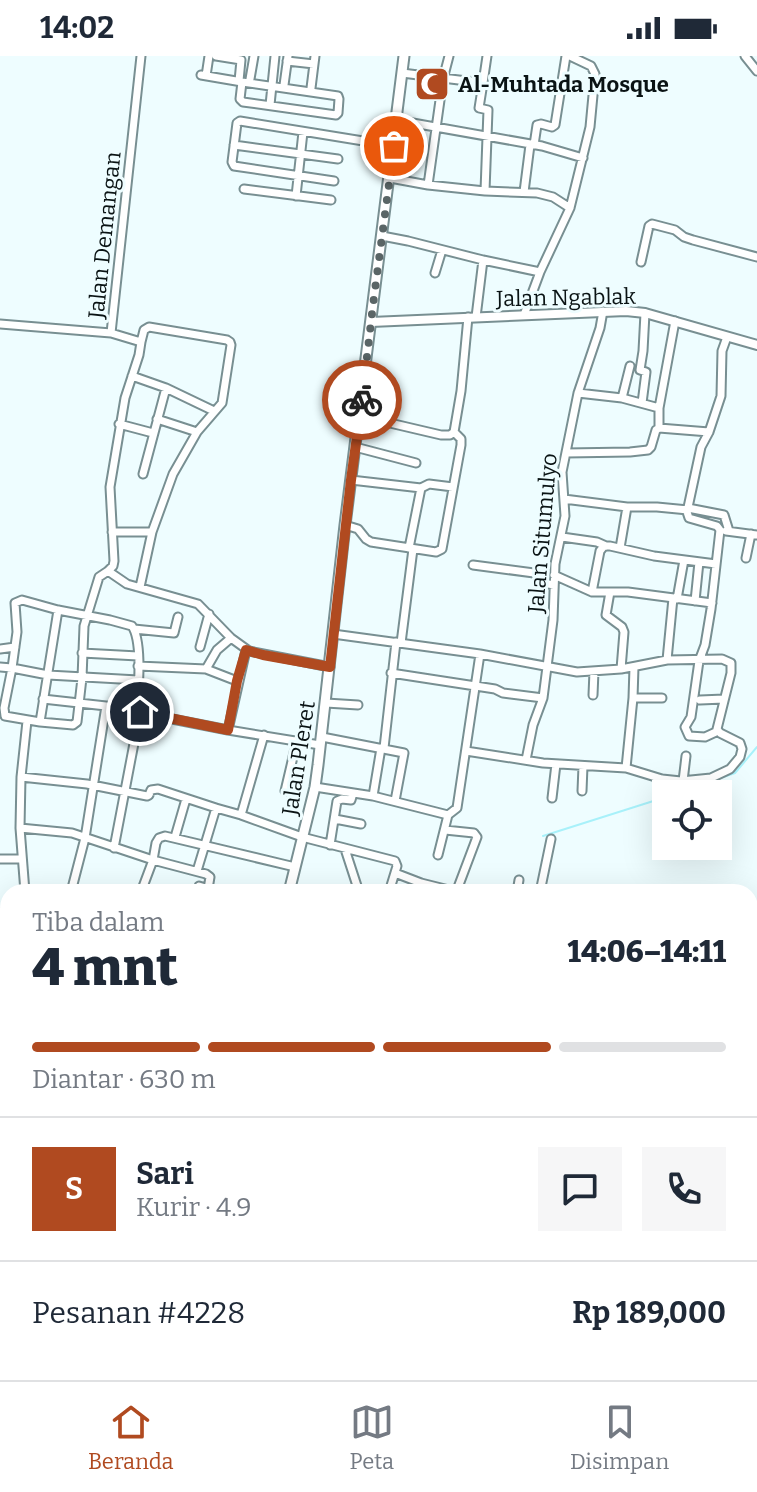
<!DOCTYPE html>
<html lang="id">
<meta charset="utf-8">
<style>
:root{--surface:#fff;--page:#f6f6f7;--text:#1f2937;--muted:#747a83;--line:#e0e1e3;--accent:#b04a20}
body{margin:0;font-family:Bitter,serif;background:var(--page);color:var(--text);height:100vh;display:flex;flex-direction:column;font-size:30px;white-space:nowrap}
*{box-sizing:border-box;margin:0}
p{font-size:26px;color:var(--muted)}
.icon{flex:none;width:44px;height:44px;fill:none;stroke:currentColor;stroke-width:2;stroke-linecap:round;stroke-linejoin:round}
.map{position:relative;flex:1;overflow:hidden}
.details{position:absolute;left:0px;top:828px;width:758px;height:496px;display:flex;flex-direction:column;background:var(--surface);border-radius:24px 24px 0 0;box-shadow:0 8px 32px #0002}
.details>*{flex:none}
.fabs{position:absolute;left:652px;top:724px;display:grid;gap:16px}
.fabs a{display:grid;place-items:center;width:80px;height:80px;border-radius:0px;background:var(--surface);box-shadow:0 8px 32px #0002;font-size:40px}
.pin{position:absolute;display:grid;place-items:center;width:68px;height:68px;color:#fff;margin:-34px;border:4px solid #fff;border-radius:50%;box-shadow:0 2px 8px #0007}
.courier{position:absolute;display:grid;place-items:center;width:80px;height:80px;margin:-40px;border:6px solid #b04a20;border-radius:50%;background:#fff;color:#222;box-shadow:0 2px 10px #0007}
.overview em{font-style:normal;font-weight:800}
.overview div{display:flex;flex-direction:column-reverse}
.overview{display:flex;align-items:center;justify-content:space-between;height:136px;padding:0 32px}
h1{font-size:52px;font-weight:800;line-height:60px}
.bar{display:grid;grid-template-columns:repeat(4,1fr);gap:12px 8px;align-content:center;height:96px;padding:0 32px}
.bar i{height:10px;border-radius:6px;background:var(--line)}
.bar .on{background:var(--accent)}
.bar p{grid-column:span 4}
.line{display:flex;align-items:center;gap:20px;padding:0 32px;border-top:2px solid var(--line)}
.line div{flex:1}
.round{display:grid;place-items:center;flex:none;width:84px;height:84px;border-radius:0px;background:var(--page)}
.status{display:flex;justify-content:space-between;align-items:center;height:56px;padding:0 40px;background:var(--surface);direction:ltr}
.status svg{height:22px;fill:currentColor}
.menu{display:flex;justify-content:space-around;align-items:center;height:112px;border-top:2px solid var(--line);background:var(--surface);font-size:22px;color:var(--muted)}
.menu a{display:grid;justify-items:center;gap:4px}
.menu .on{color:var(--accent)}
.map>svg:first-child{display:block}
</style>
<div class="status"><b>14:02</b><svg viewBox="0 0 49 12"><path d="M0 12V9h3v3zM5 12V6h3v6zM10 12V3h3v9zM15 12V0h3v12zM26 1h20v11H26zM47 4h2v5h-2z"/></svg></div>
<div class="map">
<svg width="757" height="1324" viewBox="0 0 757 1324">
<rect width="100%" height="100%" fill="#eefdff"/>
<!-- built -->
<path fill="#d4f7fb" d="M285,1316H436L435,1324H343Z"/>
<!-- pitch -->
<path fill="#e2bfb2" d="M0,1218L8,1220V1293L0,1292Z"/>
<g fill="none" stroke-linecap="round" stroke-linejoin="round">
<!-- stream -->
<path stroke="#a8f1fa" stroke-width="2" d="M675,738L735,717L757,691
M543,780L666,741
M750,1212L757,1179
M679,1324L693,1316"/>
<!-- minor casing -->
<g stroke="#788f92" stroke-width="11">
<path id="minor" d="M141,0L111,277L141,286L139,299L125,342L110,431L114,505L113,510L108,515L127,528L198,548L231,582L249,595L330,611
M216,0L241,4L239,25
M745,0L757,15
M287,5L314,8
M402,17L483,27L479,52L488,54L485,135
M201,19L242,26L240,43L243,46L336,59L338,57L339,43L338,40L242,26
M206,20L209,0
M250,23L254,0
M483,27L487,0
M284,29L288,0
M311,32L315,0
M270,49L275,0
M396,64L542,90L583,102
M234,89L338,103
M534,89L537,69L541,68L552,71L555,69L566,0
M390,122L428,129L485,135L537,137L553,141L570,152
M334,125L234,110L232,106L237,67L240,65L394,90
M428,129L443,23L449,0
M244,133L331,144
M524,136L530,89
M296,140L303,76
M382,180L408,185L483,204L540,216
M641,206L649,170L652,168L675,174L684,181L693,184L757,201
M435,217L442,194
M524,259L540,216L570,152L590,71L595,18L591,10L570,0
M476,261L483,204
M0,268L111,277
M132,320L166,332L214,355
M578,337L622,342L659,352
M622,342L630,310
M642,347L646,316L640,314L643,295L645,257
M360,360L441,379H450L454,376L461,335L468,261
M157,363L197,376
M119,368L153,377
M659,372L709,376
M355,391L416,407
M566,397L630,396L648,394L651,391L656,374L659,372V352L675,265
M143,418L166,332
M351,424L421,432L429,428L453,431
M564,443L627,451H657L688,454
M688,452L724,459L729,475
M345,469L358,473L366,483L371,486L436,496L442,493L461,389V383L454,376
M726,475L757,479
M112,476H152
M562,481L597,486L606,490
M409,492L421,432
M620,492L627,451
M746,502L751,478
M473,509L534,517L543,527L554,529
M554,519L592,536H628L712,547
M140,531L152,476L173,418L197,376L222,347L231,289L230,286L227,284L149,271L144,274L141,286
M592,536L600,495L604,490H610L654,500L716,508
M610,536L606,559L622,571L624,576L621,613
M677,543L684,504
M695,545L699,506
M134,573L174,577L178,561
M333,578L480,598L577,616L621,613L667,604L722,603L731,607V617L717,673L720,677L740,687L742,693L740,701L730,713L711,722L681,725L662,723L626,712L543,707L466,695
M401,587L413,493
M200,591L209,558
M0,593L15,591
M82,597L138,600
M667,604L673,542
M138,610L206,613L237,625
M0,611L12,612L4,652L5,660L40,666L73,669L77,666L82,622L84,570L99,521L108,515
M206,613L217,594L231,582
M391,617L495,633L503,637L543,642
M593,639L594,615
M633,642H662
M43,643L106,650L228,674L320,689
M700,644L724,643
M326,647L358,649
M137,656C138,635 143,586 132,570L110,564L58,554L22,544L15,547L17,576L12,612L48,619L138,624
M27,665L21,721L87,728L147,740L149,739L151,734L158,733L216,752
M40,666L58,554
M228,674L246,594
M718,675L705,681L689,680L685,671L691,661L699,605L705,589L711,553L720,474L717,470L689,462L687,456L701,391L709,376L721,340L722,295L727,281
M322,681L404,697L395,745
M384,692L396,586
M526,704L533,669L543,642L553,564L555,508L565,460L562,416L578,337L600,272L603,255
M626,712L633,642L634,611
M21,721L20,772L25,836
M683,725L686,700
M315,731L373,740L448,759
M285,735L297,684
M582,735L583,710
M373,740L381,692
M552,742L556,708
M241,759L264,679
M335,763L361,768
M20,772L72,777L153,804L206,818L210,821L208,833
M175,781L186,743
M330,789L337,745L342,743L351,744L353,737
M114,792L140,656
M345,793L359,836
M438,799L448,759L457,752L480,598
M0,803H22
M197,815L216,752L241,759L302,781L395,805L397,810L389,836
M395,817L421,827L453,835L457,834L477,781L474,777L445,774
M199,830L219,836
M71,836L85,782L106,650
M141,836L153,804L156,787L159,782L165,780L295,811
M420,836V834
M517,836L519,824
M540,836L551,783
M0,857L8,860
M0,903L8,897
M0,996L8,998
M750,1015L757,1017
M0,1043H8
M0,1090H8
M0,1156L8,1151
M0,1214L8,1216
M750,1250L757,1215
M0,1297H8
M95,1316V1324
M624,1316L645,1324
M8,1321V1313
M438,1324L439,1316
M736,1324L737,1316"/>
</g>
<!-- tertiary casing -->
<g stroke="#788f92" stroke-width="12">
<path id="tertiary" d="M371,266L626,255L645,257L757,289
M0,1161L8,1163"/>
</g>
<!-- secondary casing -->
<g stroke="#788f92" stroke-width="13">
<path id="secondary" d="M289,836L315,731L318,709L345,469L404,0
M201,1316V1324"/>
</g>
<!-- minor -->
<use href="#minor" stroke="#fff" stroke-width="7"/>
<!-- tertiary -->
<use href="#tertiary" stroke="#fff" stroke-width="8"/>
<!-- secondary -->
<use href="#secondary" stroke="#fff" stroke-width="9"/>
</g>
<g fill="none" stroke-linecap="round" stroke-linejoin="round">
<!-- done -->
<path stroke="#5a6566" stroke-width="8" stroke-dasharray="0 14.4" d="M362,344L373,249L394,90"/>
<!-- route -->
<path stroke="#b04a20" stroke-width="10" d="M140,656L228,674L237,625L246,594L263,599L330,611L351,424L362,344"/>
</g>
<!-- icons -->
<defs>
<g id="mosque-square" transform="scale(1.8)"><rect x="-9" y="-9" width="18" height="18" rx="4" fill="#b04a20" stroke="#eefdff"/><path d="M3.5-4.9A6 6 0 1 0 3.5 4.9A5 5 0 1 1 3.5-4.9Z" fill="#fff"/></g>
</defs>
<g fill-rule="evenodd">
<use href="#mosque-square" x="432" y="28"/>
</g>
<g text-anchor="middle" stroke-width="6" stroke-linejoin="round" paint-order="stroke">
<!-- poi labels -->
<g font-size="22" font-weight="bold" fill="#0a1314" stroke="#eefdff" text-anchor="start">
<text x="458" y="36">Al-Muhtada Mosque</text>
</g>
<!-- street labels -->
<g font-size="22" fill="#0a1314" stroke="#eefdff">
<text transform="translate(104 179) rotate(-84)" y="8">Jalan Demangan</text>
<text transform="translate(566 241) rotate(-1)" y="8">Jalan Ngablak</text>
<text transform="translate(542 477) rotate(-85)" y="8">Jalan Situmulyo</text>
<text transform="translate(298 702) rotate(-81)" y="8">Jalan Pleret</text>
</g>
</g>
</svg>
<div class="fabs">
<a><svg class="icon" aria-label="locate" viewBox="0 0 24 24"><circle cx="12" cy="12" r="6"/><path d="M12 2v4M12 18v4M2 12h4M18 12h4"/></svg></a>
</div>
<div class="pin" style="left:394px;top:90px;background:#ea580c"><svg class="icon" aria-label="bag" viewBox="0 0 24 24"><path d="M5 8h14l-1 12H6zM9 8a3 3 0 0 1 6 0"/></svg></div>
<div class="pin" style="left:140px;top:656px;background:#1f2937"><svg class="icon" aria-label="home" viewBox="0 0 24 24"><path d="M3 11l9-7 9 7M6 9v11h12V9"/></svg></div>
<div class="courier" style="left:362px;top:344px"><svg class="icon" aria-label="bike" viewBox="0 0 24 24"><circle cx="6" cy="16" r="4"/><circle cx="18" cy="16" r="4"/><path d="M6 16l4-8h5l3 8M10 8l3 8H6M13 5h3"/></svg></div>
<section class="details">
<div class="overview"><div><h1>4 mnt</h1><p>Tiba dalam</p></div><em>14:06–14:11</em></div>
<div class="bar"><i class="on"></i><i class="on"></i><i class="on"></i><i></i><p>Diantar · 630 m</p></div>
<div class="line" style="height:144px"><b class="round" style="background:var(--accent);color:#fff">S</b><div><b>Sari</b><p>Kurir · 4.9</p></div><a class="round"><svg class="icon" aria-label="chat" viewBox="0 0 24 24"><path d="M4 5h16v11H9l-5 4z"/></svg></a><a class="round"><svg class="icon" aria-label="phone" viewBox="0 0 24 24"><path d="M5 4h4l2 5-3 2q2 4 5 5l2-3 5 2v4C11 20 4 13 5 4z"/></svg></a></div>
<div class="line" style="height:104px"><div>Pesanan #4228</div><b>Rp 189,000</b></div>
</section>
</div>
<nav class="menu">
<a class="on"><svg class="icon" aria-label="home" viewBox="0 0 24 24"><path d="M3 11l9-7 9 7M6 9v11h12V9"/></svg>Beranda</a>
<a><svg class="icon" aria-label="map" viewBox="0 0 24 24"><path d="M3 6l6-2 6 2 6-2v14l-6 2-6-2-6 2zM9 4v14M15 6v14"/></svg>Peta</a>
<a><svg class="icon" aria-label="saved" viewBox="0 0 24 24"><path d="M7 4h10v16l-5-4-5 4z"/></svg>Disimpan</a>
</nav>
